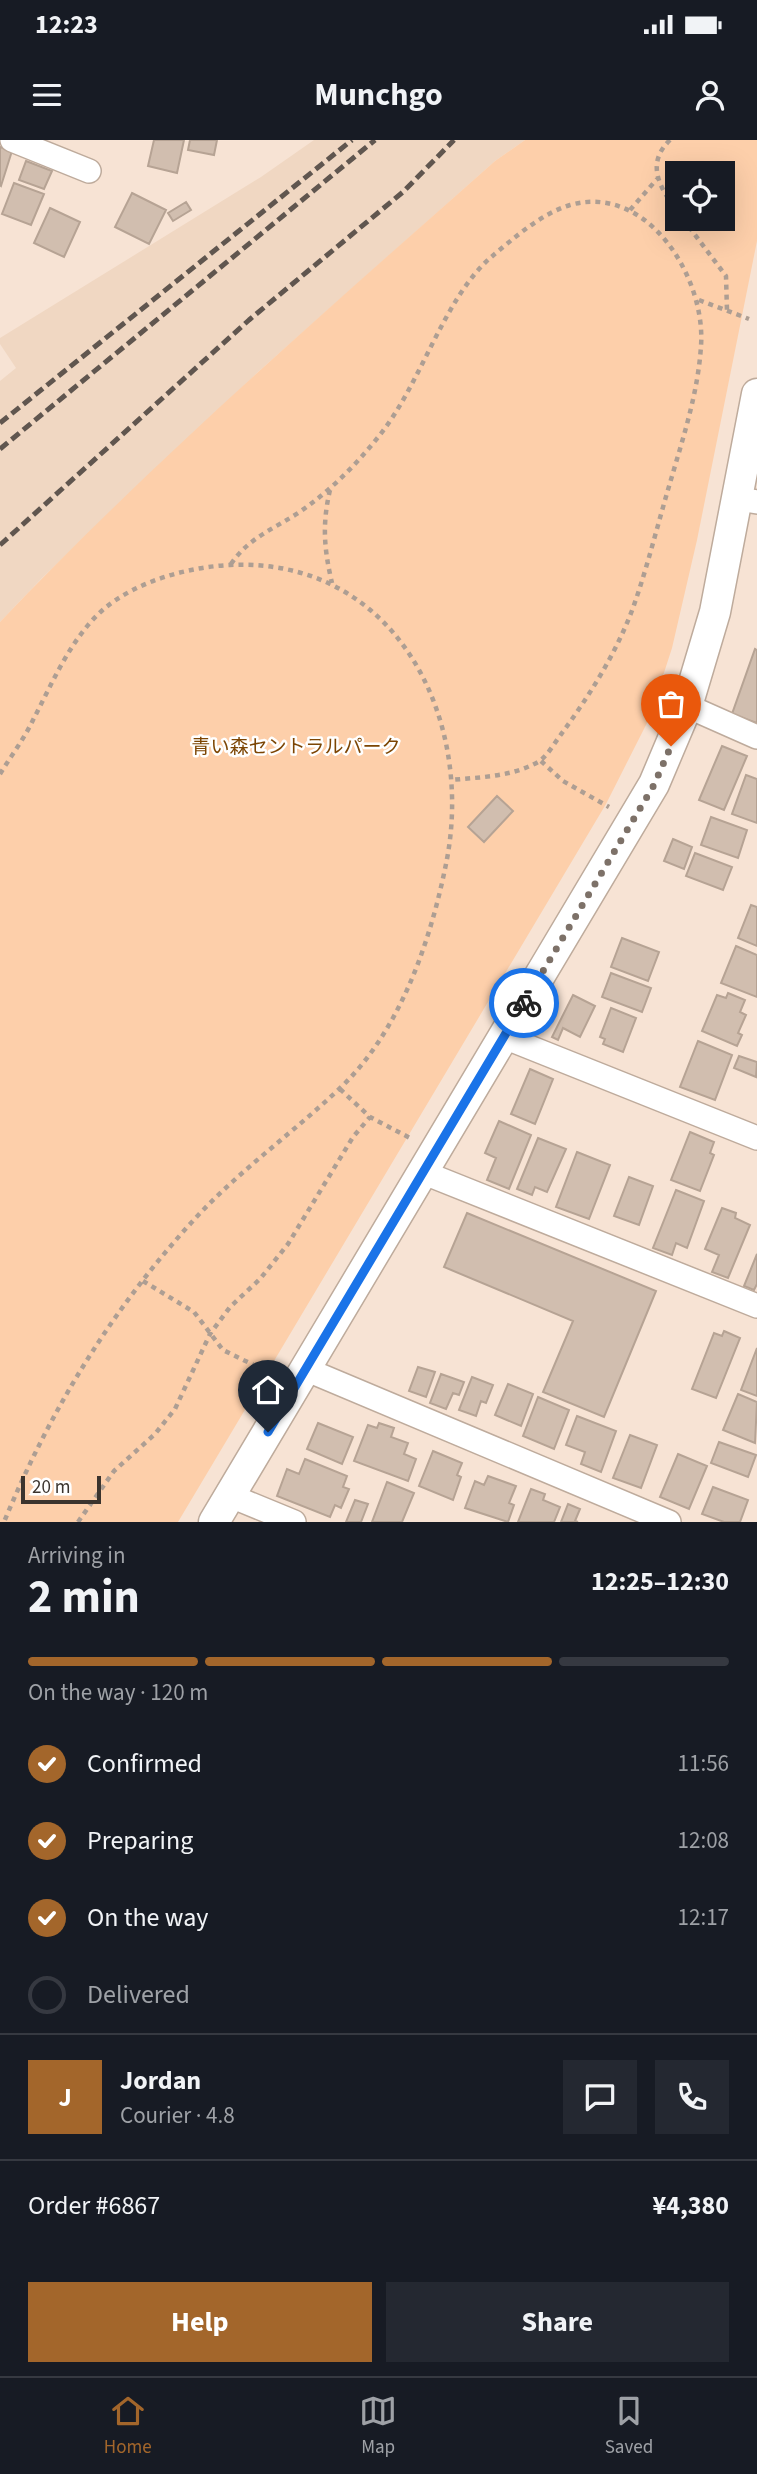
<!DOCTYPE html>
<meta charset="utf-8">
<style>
:root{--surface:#171b24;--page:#242831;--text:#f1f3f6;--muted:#9ea1a6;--line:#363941;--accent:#a3662b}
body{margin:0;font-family:"Source Sans 3","Noto Sans JP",sans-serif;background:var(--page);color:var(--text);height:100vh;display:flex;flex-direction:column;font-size:26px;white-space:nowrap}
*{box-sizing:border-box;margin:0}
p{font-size:23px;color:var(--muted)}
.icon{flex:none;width:38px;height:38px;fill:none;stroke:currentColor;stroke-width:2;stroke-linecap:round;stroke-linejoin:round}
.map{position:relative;height:1382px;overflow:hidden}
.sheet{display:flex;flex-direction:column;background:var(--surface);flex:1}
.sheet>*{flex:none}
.controls{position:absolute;left:665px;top:21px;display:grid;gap:14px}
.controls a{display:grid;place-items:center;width:70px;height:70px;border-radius:0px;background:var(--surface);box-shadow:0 7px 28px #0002;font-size:35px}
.scale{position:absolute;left:21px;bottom:18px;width:80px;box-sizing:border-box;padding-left:7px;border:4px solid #3b342e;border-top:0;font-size:19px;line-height:24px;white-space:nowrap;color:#3b342e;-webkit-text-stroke:5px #fff;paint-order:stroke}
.pin{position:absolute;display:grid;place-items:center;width:60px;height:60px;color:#fff;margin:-72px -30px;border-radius:50% 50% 50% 0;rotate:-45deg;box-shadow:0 0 7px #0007}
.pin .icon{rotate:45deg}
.courier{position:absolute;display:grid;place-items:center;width:70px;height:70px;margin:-35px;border:5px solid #1a73e8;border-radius:50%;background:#fff;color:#222;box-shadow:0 2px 9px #0007}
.head em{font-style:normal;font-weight:700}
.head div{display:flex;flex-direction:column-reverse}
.head{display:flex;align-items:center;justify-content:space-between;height:119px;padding:0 28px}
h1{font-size:46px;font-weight:700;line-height:52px}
.bar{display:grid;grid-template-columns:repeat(4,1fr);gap:10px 7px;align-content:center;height:84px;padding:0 28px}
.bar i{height:9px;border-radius:5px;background:var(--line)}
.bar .current{background:var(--accent)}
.bar p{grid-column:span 4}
.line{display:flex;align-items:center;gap:18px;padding:0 28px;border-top:2px solid var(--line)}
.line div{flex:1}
.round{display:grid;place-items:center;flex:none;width:74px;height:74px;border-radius:0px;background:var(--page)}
ol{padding:0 28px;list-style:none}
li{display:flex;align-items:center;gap:21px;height:77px}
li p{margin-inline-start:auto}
li .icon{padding:7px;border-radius:50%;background:var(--accent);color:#fff;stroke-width:4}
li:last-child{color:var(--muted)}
li i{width:38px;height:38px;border:4px solid var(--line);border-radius:50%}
.cta{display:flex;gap:14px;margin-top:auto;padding:14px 28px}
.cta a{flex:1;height:80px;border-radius:0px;background:var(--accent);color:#fff;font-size:28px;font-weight:700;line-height:80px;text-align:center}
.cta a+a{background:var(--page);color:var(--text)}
.status{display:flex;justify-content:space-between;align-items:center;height:49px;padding:0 35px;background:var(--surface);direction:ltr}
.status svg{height:19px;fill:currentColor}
header{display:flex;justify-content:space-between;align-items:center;height:91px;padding:0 28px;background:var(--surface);font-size:32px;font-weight:700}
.tabs{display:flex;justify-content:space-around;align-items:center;height:98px;border-top:2px solid var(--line);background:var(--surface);font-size:19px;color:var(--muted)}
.tabs a{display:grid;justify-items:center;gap:4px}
.tabs .current{color:var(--accent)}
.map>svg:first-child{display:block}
</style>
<div class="status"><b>12:23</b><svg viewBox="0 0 49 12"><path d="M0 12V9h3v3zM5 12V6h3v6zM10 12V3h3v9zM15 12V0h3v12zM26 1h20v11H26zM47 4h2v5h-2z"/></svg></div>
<header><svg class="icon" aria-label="menu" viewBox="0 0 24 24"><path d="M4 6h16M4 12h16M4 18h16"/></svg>Munchgo<svg class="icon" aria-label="person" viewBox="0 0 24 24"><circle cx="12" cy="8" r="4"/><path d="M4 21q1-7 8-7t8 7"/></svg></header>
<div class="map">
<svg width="757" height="1382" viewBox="0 0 757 1382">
<rect width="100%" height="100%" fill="#f7e3d4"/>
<!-- built -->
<path fill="#f0d7c2" d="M314,0H525L495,21L258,232L42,438L0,482V241L16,228L0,204V198L261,37Z"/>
<!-- green -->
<path fill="#fdcfaa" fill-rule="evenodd" d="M525,0H757V101L697,400L672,508L649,579L606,664L178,1382H0V482C155,319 327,170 495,21ZM677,33H723V79H677Z"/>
<!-- building -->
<path fill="#d1beaf" stroke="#b6a394" stroke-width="2" d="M154,0H184L177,33L148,26Z
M190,0H217L214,15L188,10Z
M0,7L12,11L1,46L0,45Z
M26,21L52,31L44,49L19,40Z
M14,43L44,54L31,85L2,74Z
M132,53L166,70L149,104L115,87Z
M186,62L191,70L173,81L168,73Z
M50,68L80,82L64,117L34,103Z
M755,509L757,510V583L732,574Z
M722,606L747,616L724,670L699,660Z
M746,635L757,639V683L732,674Z
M497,656L513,671L484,702L468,687Z
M711,677L747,690L738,718L701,705Z
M673,699L692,707L684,729L664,721Z
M695,713L732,727L723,750L686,736Z
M751,765L757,767V806L738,798Z
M622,798L659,812L648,841L611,827Z
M736,806L757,815V857L721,843Z
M611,833L651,848L642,872L602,857Z
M728,853L745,860L740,872L746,875L738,893L742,895L737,906L702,891L717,855L726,858Z
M573,855L595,866L580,897L563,888L558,900L552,897Z
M611,868L636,878L623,912L603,904L605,899L600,897Z
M698,901L732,915L715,960L680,947Z
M739,916L757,922L756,937L734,928Z
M530,929L553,939L535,984L511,974Z
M499,981L531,995L509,1049L487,1040L496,1018L485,1013Z
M690,992L714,1002L710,1013L714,1015L700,1051L671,1040Z
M538,998L566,1009L547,1052L535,1047L532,1055L517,1049Z
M577,1012L610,1025L589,1079L556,1067Z
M629,1037L653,1046L639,1085L614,1076Z
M676,1050L704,1061L687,1108L676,1103L672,1115L653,1108Z
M722,1068L736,1073L735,1078L750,1085L728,1138L712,1132L719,1115L705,1109Z
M467,1073L656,1151L604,1277L543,1252L573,1181L444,1127Z
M757,1114V1144L754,1150L744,1146Z
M724,1191L740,1198L716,1258L692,1249L714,1193L722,1196Z
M757,1208V1256L741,1250Z
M418,1227L435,1232L426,1257L409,1251Z
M441,1234L464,1242L459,1255L453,1253L446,1269L430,1263Z
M472,1237L493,1245L486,1263L481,1261L476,1276L459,1270Z
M508,1244L533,1254L521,1286L495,1275Z
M738,1254L757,1262L755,1303L723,1290Z
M538,1257L569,1270L554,1309L523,1296Z
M577,1276L616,1291L601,1332L581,1324L585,1312L566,1305Z
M318,1283L353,1297L342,1324L307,1309Z
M379,1283L394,1288L391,1297L408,1303L404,1314L416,1319L408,1341L354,1321L368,1285L377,1288Z
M630,1295L657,1305L641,1348L613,1338Z
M719,1302L756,1315L748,1337L711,1323Z
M433,1311L462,1323L457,1335L461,1337L453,1360L419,1346Z
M678,1314L707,1326L689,1369L660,1357Z
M305,1319L347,1336L343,1347L349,1349L341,1368L335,1365L330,1377L277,1356L287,1329L299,1334Z
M488,1336L516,1346L509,1363L514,1365L508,1382L465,1368L475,1341L484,1345Z
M387,1342L414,1353L402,1382H372Z
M713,1347L748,1360L740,1382H724L702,1374Z
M531,1349L545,1354L543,1360L560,1367L554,1382H518Z
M355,1360L368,1364L361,1382H346Z
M568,1364L580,1369L575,1381L578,1382H561Z"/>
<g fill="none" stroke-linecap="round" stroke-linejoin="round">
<!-- minor casing -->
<g stroke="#beab9c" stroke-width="26">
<path id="minor" d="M12,0L89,31
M738,359L757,362
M687,566L757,597
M504,897L757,998
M422,1032L757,1166
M305,1229L669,1382
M231,1356L294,1382"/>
</g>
<!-- tertiary casing -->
<g stroke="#beab9c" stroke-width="33">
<path id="tertiary" d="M214,1382L654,644L687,566L715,472L757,254"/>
</g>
<!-- path -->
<path stroke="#ad9e93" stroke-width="4.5" stroke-dasharray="5 5" stroke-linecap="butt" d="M670,0C645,24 660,48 677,71
M630,70L657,39
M683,79L726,136L727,171
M699,160L749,179
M330,350C322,384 324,409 332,443
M231,424C249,397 276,388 301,371C331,350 356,325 379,296C421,244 443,160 490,118C513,99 540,74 570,65C648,43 706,138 701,206C698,253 683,298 670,343C658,383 648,425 634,465C618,510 590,555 562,593C555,602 547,617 538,622C511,637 481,637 451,640
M541,621L563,641L609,667
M0,634C11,616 24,599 33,580C53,542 71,497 105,468C138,441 188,427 230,425C393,417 474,574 447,719C431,801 400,893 337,951C289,996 235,1034 191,1083C110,1172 50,1271 4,1382
M340,949L370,977L410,998
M143,1141L194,1172L223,1210L270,1233
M78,1382L114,1331L155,1294L175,1269L210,1194L230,1167L260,1139L288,1104L353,997L370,977"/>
<!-- minor -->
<use href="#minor" stroke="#fff" stroke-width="23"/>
<!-- tertiary -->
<use href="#tertiary" stroke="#fff" stroke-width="30"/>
<!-- rail -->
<path stroke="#60564f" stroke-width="5" stroke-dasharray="10 5" stroke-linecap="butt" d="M0,283L352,0
M0,309L375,0
M0,405L249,180L403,52L454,0"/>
</g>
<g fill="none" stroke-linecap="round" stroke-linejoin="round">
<!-- done -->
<path stroke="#7d7168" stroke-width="7" stroke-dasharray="0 12.6" d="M524,863L654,645L671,606"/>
<!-- route -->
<path stroke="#1a73e8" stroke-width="9" d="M268,1292L524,863"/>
</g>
<g text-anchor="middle" stroke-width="5" stroke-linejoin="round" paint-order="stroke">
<!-- park labels -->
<g font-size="19" fill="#7c4503" stroke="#fff">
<text x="296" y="613">青い森セントラルパーク</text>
</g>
</g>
</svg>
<div class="controls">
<a><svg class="icon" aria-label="locate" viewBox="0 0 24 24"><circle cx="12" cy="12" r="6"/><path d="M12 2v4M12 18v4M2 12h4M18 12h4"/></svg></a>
</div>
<div class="scale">20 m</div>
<div class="pin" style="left:671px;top:606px;background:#ea580c"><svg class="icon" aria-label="bag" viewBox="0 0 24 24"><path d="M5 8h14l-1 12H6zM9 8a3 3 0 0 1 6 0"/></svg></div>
<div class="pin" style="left:268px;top:1292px;background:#1f2937"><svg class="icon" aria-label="home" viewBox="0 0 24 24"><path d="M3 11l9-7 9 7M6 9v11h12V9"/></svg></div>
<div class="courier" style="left:524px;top:863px"><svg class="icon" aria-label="bike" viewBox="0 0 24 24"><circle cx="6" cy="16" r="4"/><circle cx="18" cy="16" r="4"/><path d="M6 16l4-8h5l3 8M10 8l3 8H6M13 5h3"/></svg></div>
</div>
<section class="sheet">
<div class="head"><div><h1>2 min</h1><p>Arriving in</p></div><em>12:25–12:30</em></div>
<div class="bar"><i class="current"></i><i class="current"></i><i class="current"></i><i></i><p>On the way · 120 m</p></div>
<ol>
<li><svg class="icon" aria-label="check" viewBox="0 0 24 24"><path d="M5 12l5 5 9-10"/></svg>Confirmed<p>11:56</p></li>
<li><svg class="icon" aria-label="check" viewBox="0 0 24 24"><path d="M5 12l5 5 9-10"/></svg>Preparing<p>12:08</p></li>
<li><svg class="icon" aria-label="check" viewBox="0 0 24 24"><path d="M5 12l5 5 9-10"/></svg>On the way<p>12:17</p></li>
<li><i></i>Delivered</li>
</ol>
<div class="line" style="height:126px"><b class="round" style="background:var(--accent);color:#fff">J</b><div><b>Jordan</b><p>Courier · 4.8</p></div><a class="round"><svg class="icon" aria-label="chat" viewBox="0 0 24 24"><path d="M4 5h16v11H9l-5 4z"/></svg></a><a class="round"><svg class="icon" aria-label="phone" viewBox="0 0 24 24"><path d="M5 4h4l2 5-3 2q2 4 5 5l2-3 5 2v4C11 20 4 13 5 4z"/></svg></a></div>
<div class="line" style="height:91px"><div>Order #6867</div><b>¥4,380</b></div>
<div class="cta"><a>Help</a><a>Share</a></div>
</section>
<nav class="tabs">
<a class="current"><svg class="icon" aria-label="home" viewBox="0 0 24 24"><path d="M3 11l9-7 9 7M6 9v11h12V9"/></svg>Home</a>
<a><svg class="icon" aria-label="map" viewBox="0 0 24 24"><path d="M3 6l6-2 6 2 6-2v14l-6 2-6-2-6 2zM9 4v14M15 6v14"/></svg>Map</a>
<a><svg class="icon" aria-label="saved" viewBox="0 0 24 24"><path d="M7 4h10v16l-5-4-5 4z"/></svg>Saved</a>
</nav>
